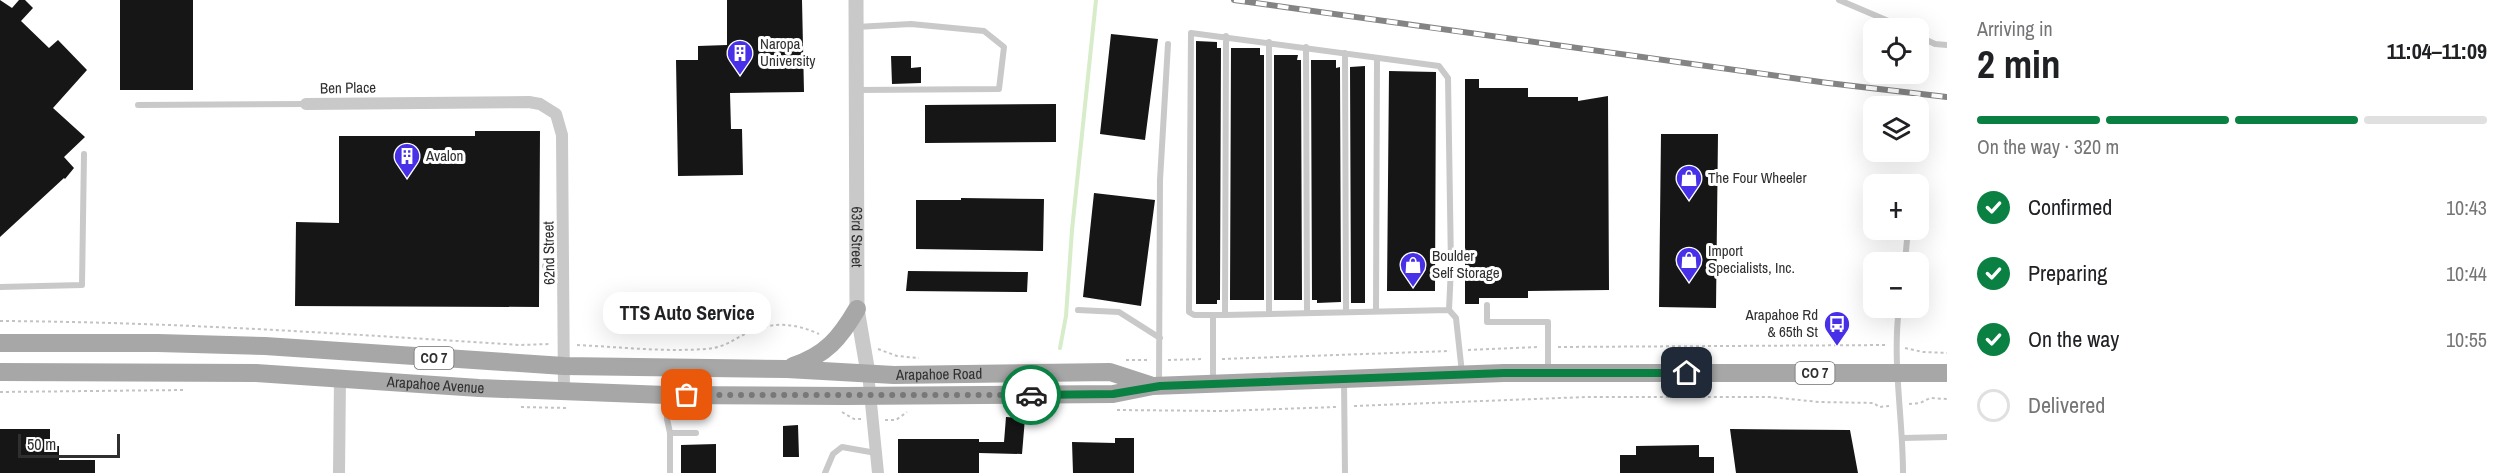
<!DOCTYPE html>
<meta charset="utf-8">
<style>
:root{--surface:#fff;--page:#f2f2f2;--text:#202124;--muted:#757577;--line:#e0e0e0;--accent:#0b8043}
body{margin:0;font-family:"Archivo Narrow",sans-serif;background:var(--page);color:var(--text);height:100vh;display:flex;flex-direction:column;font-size:22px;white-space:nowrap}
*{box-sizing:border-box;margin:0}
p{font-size:20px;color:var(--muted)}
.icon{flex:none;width:33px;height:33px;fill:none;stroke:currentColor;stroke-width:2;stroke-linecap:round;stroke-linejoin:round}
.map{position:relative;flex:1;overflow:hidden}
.drawer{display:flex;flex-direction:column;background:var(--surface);width:570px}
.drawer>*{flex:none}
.tools{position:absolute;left:1863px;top:18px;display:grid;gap:12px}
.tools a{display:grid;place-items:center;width:66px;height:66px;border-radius:12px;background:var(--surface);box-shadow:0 6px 24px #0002;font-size:30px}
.scale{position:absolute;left:18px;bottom:15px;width:102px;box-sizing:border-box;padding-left:6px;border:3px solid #2f2f2f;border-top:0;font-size:16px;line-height:21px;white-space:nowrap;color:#2f2f2f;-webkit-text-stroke:4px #fff;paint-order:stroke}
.pin{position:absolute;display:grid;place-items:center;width:51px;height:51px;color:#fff;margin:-26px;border-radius:12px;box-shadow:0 3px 9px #0006}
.courier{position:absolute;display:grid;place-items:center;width:60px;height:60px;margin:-30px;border:4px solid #0b8043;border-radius:50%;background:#fff;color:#222;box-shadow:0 2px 8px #0007}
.bubble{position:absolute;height:42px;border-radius:18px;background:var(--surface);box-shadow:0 6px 24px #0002;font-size:20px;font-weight:700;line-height:42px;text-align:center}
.summary em{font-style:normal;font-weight:700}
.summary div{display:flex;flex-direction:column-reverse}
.summary{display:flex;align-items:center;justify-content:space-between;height:102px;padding:0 30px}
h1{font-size:39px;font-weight:700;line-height:45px}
.bar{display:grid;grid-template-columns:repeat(4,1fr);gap:9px 6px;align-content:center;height:72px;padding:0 30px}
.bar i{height:8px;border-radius:4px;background:var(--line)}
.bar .on{background:var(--accent)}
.bar p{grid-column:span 4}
ol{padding:0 30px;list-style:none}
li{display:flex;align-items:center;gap:18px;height:66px}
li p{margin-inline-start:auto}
li .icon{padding:6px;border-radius:50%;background:var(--accent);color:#fff;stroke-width:4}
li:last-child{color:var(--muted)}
li i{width:33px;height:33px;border:3px solid var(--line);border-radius:50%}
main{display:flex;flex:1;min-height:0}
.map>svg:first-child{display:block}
</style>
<main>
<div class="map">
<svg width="1947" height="473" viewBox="0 0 1947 473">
<rect width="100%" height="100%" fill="#fff"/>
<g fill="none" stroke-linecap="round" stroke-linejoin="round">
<!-- stream -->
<path stroke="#d7ecc9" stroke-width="4" d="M1060,348L1066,316L1072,230L1096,0"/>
</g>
<!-- building -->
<path fill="#161616" d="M0,0L12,8L19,0H25L33,8L21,21L49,48L58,40L87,70L53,108L85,137L64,157L74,168L65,179L64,178L0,237Z
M120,0H193V90H120Z
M727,0H802L804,92L730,93L731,129H742L743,175L678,176L676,60H698V46L727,45Z
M1111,34L1158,39L1145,140L1100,134Z
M1196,41L1217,42V48H1221L1220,300H1217V304H1196Z
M1231,48H1260V55H1264V300H1230Z
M1274,55H1298L1297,60H1301L1302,300H1274Z
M891,56H911V68L921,67V83L892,84Z
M1311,60H1336V68L1340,67L1341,302L1317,303V300H1312Z
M1365,66V303H1351L1350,67Z
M1389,71L1436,72L1435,291H1387Z
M1465,79H1479V88H1528V97H1578V101L1608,96L1609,290L1528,291V298H1479V304H1465Z
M1056,104V142L925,143V105Z
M475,131H540L539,307L295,306L296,222L339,223V136H475Z
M1661,134H1718L1716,308L1659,307Z
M1094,193L1155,200L1141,306L1083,297Z
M961,198L1044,199L1043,251L916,249V200H961Z
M908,271L1028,272L1027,292L906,291Z
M1006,417L1025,418L1022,454L979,453V473H898V439H979V442H1004Z
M798,425L799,457H783V426Z
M0,429H50V446H59V460H95V473H0Z
M1730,429L1850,430L1858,473H1736Z
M1115,438H1134V473H1073L1072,442L1115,443Z
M716,444V473H681V445Z
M1699,445V457H1714V473H1620V455H1636V446Z"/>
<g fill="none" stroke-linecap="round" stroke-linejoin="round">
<!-- path -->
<path stroke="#c3c3c3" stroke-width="2" stroke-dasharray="3 3" stroke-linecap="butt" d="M0,321C174,322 347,334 520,345L550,344
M577,345C620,347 662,352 706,349C728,347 734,338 752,331C775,321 797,324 819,334
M1558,347L1888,345
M1905,348L1923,352L1947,353
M878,349L897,356L919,358
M1468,350L1537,347
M1222,359L1450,351
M1126,360H1150
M1168,360L1204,359
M0,392L183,390
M1909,404L1920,403L1930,398L1947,399
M1354,406L1586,397H1770L1819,402L1874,403L1879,407L1889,406
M521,407L566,408
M1117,410L1222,411L1336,407
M842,412L854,419H861
M885,420H896L907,412"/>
<!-- service -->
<path stroke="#c9c9c9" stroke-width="6" d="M1839,0L1905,28
M856,27L911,24L984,31L1004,47L999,89L857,90
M1918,36L1935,44L1947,45
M1306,47L1307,313
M1345,53L1346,312
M138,105L306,104
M1905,262L1907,240
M545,266H563
M0,287L82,285L84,154
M1487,305V322H1548V372
M1899,308C1892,362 1903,418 1903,473
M1078,310L1119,312L1160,338
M1449,310L1225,315H1194L1189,312L1191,33L1439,66L1448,78L1451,267L1449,310L1456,318L1462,373
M1376,311L1377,58
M1269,314V42
M1213,315V381
M1225,315L1226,36
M1344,381L1345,473
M1159,385L1160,180L1168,44
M666,396L667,419L670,433H696
M1903,438L1947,437
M670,473V433
M825,473L833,454L842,447L876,453"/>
<!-- minor -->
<path stroke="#c9c9c9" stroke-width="12" d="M306,104L529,102L540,104L556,114L562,135L564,393
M868,373L878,473
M339,473L340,378"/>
<!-- tertiary -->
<path stroke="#c9c9c9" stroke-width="15" id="s1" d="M856,0L857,309L868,373"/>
<!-- primary -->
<g stroke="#a7a7a7" stroke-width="18">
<path id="s2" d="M0,343H158L265,346L564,366L787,369L894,375L1110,372L1150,385"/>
<path d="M793,366C826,355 840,338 857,309"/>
<path id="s3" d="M0,372L256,373L479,388L666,395L845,396L1113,394L1153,386L1504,373H1947"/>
</g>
<!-- rail casing -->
<g stroke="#848484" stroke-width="6">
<path id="rail" d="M1234,0L1828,83L1947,97"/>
</g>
<!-- rail -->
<use href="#rail" stroke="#fff" stroke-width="4" stroke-dasharray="11" stroke-linecap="butt"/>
</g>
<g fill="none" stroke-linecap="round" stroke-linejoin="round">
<!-- done -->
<path stroke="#787878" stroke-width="6" stroke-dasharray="0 10.8" d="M687,395H1031"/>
<!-- route -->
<path stroke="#0b8043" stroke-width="8" d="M1031,395L1113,394L1160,386L1504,373H1687"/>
</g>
<!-- icons -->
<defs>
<g id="building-pin" transform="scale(1.35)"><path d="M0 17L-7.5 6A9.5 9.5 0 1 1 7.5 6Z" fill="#4730e7" stroke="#fff"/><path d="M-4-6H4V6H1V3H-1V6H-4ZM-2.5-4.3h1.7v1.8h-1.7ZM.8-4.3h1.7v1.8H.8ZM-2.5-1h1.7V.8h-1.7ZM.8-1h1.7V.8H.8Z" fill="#fff"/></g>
<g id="shop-pin" transform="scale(1.35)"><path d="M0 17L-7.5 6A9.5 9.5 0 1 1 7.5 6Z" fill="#4730e7" stroke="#fff"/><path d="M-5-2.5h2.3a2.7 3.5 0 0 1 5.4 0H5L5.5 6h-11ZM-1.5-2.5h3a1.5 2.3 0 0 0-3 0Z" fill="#fff"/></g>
<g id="bus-pin" transform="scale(1.35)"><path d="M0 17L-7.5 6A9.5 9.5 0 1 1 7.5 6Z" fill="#4730e7" stroke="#fff"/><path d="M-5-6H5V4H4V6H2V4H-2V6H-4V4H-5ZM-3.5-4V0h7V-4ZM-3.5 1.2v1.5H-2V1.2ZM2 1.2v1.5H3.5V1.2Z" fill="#fff"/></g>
</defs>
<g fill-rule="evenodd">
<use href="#building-pin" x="740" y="53"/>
<use href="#building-pin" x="407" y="156"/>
<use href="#shop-pin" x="1689" y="178"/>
<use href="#shop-pin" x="1689" y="260"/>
<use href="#shop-pin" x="1413" y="265"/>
<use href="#bus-pin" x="1837" y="324"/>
</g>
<g text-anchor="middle" stroke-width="6" stroke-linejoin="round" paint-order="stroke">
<!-- shield labels -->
<g fill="#fff" stroke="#6d6d6d" stroke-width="1.5">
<rect x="414.5" y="347" width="39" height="22" rx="4.5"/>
<rect x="1795.5" y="362" width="39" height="22" rx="4.5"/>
</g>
<g font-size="14" font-weight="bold" fill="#2f2f2f">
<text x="434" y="363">CO 7</text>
<text x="1815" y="378">CO 7</text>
</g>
<!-- poi labels -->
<g font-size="15" fill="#2f2f2f" stroke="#fff" text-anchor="start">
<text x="760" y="49">Naropa<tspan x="760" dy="17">University</tspan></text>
<text x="426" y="161">Avalon</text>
<text x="1708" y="183">The Four Wheeler</text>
<text x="1708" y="256">Import<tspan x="1708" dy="17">Specialists, Inc.</tspan></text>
<text x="1432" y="261">Boulder<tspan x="1432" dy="17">Self Storage</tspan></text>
<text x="1818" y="320" text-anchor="end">Arapahoe Rd<tspan x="1818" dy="17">&amp; 65th St</tspan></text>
</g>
<!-- street labels -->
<g font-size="15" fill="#2f2f2f" stroke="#fff">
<text transform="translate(348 88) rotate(-1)" y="5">Ben Place</text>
<text dy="5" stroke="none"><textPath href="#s1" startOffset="237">63rd Street</textPath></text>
<text transform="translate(549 253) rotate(-91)" y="5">62nd Street</text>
<text dy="5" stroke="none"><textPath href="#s2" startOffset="940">Arapahoe Road</textPath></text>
<text dy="5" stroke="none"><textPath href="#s3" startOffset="436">Arapahoe Avenue</textPath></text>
</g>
</g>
</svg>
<div class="tools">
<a><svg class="icon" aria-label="locate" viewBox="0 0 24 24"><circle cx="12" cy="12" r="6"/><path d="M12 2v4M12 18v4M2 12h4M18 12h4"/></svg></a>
<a><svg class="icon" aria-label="layers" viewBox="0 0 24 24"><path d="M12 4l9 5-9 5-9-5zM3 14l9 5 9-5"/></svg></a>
<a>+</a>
<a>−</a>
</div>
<div class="scale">50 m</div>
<div class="pin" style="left:687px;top:395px;background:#ea580c"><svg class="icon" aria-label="bag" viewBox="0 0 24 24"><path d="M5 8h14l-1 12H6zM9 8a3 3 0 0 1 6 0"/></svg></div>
<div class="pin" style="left:1687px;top:373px;background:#1f2937"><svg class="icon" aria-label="home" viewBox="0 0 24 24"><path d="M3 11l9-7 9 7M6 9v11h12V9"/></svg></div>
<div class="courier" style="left:1031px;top:395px"><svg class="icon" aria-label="car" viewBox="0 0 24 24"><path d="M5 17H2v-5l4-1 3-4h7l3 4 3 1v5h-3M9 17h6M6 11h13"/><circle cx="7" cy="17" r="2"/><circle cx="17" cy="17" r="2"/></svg></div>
<div class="bubble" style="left:603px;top:292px;width:168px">TTS Auto Service</div>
</div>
<section class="drawer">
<div class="summary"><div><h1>2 min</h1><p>Arriving in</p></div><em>11:04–11:09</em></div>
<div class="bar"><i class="on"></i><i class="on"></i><i class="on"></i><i></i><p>On the way · 320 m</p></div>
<ol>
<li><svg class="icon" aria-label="check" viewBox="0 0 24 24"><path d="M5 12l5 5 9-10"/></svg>Confirmed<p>10:43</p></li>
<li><svg class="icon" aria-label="check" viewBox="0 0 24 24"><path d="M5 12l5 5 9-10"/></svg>Preparing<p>10:44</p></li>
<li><svg class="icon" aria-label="check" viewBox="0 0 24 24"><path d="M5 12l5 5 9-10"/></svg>On the way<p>10:55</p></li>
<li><i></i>Delivered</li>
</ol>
</section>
</main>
